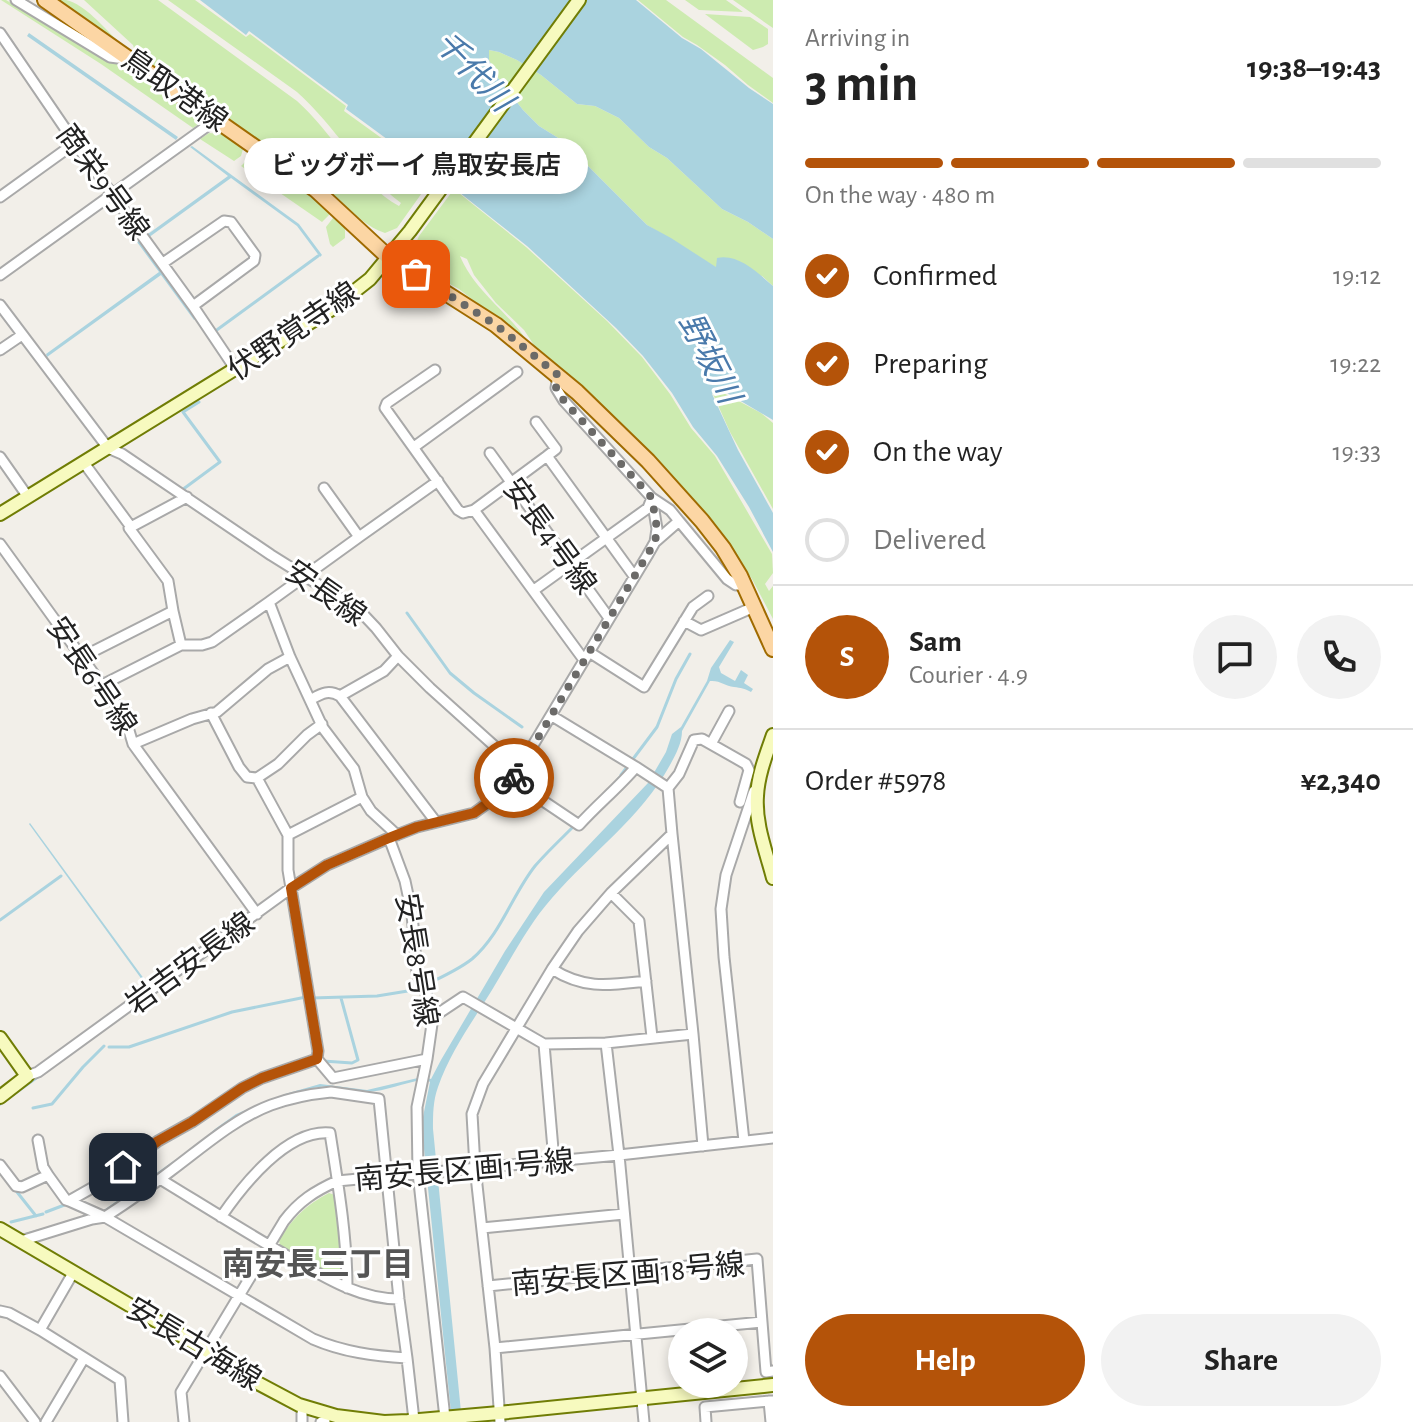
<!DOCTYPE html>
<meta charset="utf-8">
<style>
:root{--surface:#fff;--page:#f2f2f2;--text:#222;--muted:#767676;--line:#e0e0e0;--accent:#b45309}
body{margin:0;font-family:"Alegreya Sans","Noto Sans JP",sans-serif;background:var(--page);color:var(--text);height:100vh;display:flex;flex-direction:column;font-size:30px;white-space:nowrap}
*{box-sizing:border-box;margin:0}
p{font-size:26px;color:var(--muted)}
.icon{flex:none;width:44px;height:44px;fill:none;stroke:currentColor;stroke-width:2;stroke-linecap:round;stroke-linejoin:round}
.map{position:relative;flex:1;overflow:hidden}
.drawer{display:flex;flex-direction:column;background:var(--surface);width:640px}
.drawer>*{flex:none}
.buttons{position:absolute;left:668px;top:1318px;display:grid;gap:16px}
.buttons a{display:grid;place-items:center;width:80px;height:80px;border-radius:50%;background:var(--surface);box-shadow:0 4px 12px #0003;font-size:40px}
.pin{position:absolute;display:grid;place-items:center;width:68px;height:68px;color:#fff;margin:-34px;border-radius:16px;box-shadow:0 4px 12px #0006}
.courier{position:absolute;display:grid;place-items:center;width:80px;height:80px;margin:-40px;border:6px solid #b45309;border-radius:50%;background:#fff;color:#222;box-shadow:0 2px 10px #0007}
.bubble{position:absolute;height:56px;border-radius:28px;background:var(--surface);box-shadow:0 4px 12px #0003;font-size:26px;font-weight:600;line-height:56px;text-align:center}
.head em{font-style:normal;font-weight:600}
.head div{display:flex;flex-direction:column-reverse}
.head{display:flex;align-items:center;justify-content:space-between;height:136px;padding:0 32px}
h1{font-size:52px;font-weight:600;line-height:60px}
.bar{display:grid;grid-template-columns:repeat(4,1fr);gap:12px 8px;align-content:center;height:96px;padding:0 32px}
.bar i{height:10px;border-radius:6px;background:var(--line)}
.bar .current{background:var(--accent)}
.bar p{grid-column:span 4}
.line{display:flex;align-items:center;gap:20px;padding:0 32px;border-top:2px solid var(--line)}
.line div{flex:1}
.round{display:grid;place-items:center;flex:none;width:84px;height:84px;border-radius:42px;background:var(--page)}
ol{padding:0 32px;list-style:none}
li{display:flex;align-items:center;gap:24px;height:88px}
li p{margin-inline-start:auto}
li .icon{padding:8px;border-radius:50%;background:var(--accent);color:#fff;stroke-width:4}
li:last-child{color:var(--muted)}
li i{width:44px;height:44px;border:4px solid var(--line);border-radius:50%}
.cta{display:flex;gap:16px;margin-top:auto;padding:16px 32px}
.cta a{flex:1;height:92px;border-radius:48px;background:var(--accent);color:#fff;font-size:32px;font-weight:600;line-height:92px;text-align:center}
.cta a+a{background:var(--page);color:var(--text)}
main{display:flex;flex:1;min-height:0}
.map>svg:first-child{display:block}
</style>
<main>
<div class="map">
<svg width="773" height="1422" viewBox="0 0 773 1422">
<rect width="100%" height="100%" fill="#f2efe9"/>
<!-- grass -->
<path fill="#cdebb0" d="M1,0H6L107,59L135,72L198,113L199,124L193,128L101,64Z
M53,0C57,0 62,0 66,0C86,5 102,26 117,40V43Z
M84,0H158L297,101C331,131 360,185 399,206L401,203C360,172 335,126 297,92L168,0H195L246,37L250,34L346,106L344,111L434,176L397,228L385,233C367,227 356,215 342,202L137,58L133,45Z
M638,0H666L773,78V103L748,85L725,65L697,45L683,37Z
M685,0H726L743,12L699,10Z
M733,0H773V28L770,26Z
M705,14L750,17L768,29V44L763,47L753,50Z
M489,50L499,52L517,60L541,75L577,104L595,106L619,118L649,147L667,158L722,209L748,222L773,239V286L762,276L717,268L647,225L563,141L539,126L523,110L498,78L489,60Z
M209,133C224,134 234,135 243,149L241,156L234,161L200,139Z
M255,155L309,193L329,210V215L322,222L241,166L250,157Z
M454,189L526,247L607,321L642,357L670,394L691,428L715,456L772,554L773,573L765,584L769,591L773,586V619L752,579L738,559L696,508L540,354L524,330L496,303L474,275L467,259L460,256C475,292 510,313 530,345L459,289L429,273L426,266L417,257L415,245L419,236Z
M333,218H337L345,228V238L333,247L330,244L326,227Z
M718,390L761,413L773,423V509L730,432L713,394Z
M329,1193L335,1195L344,1279L341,1282L280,1246L279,1240C293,1218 306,1205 329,1193Z"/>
<!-- water -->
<path fill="#aad3df" d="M200,0H636L682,38L701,49L749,88L773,104V239L748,222L722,209L667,158L649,147L619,118L595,106L577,104L541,75L517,60L499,52L489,50V60L498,78L523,110L539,126L563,141L647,225L671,238L716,267L717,258C738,253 758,273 773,286V420L722,390L717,389L712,394L738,450L773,513V552L749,507L717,456L693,427L672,393L643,356L616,328L527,246L455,189L346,109L348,105L249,31L246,35Z
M29,33L178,137L176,140L27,36Z
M192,146L299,224L322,255L320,257L297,226L231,178L141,243L196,318L194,320L161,275L47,357L46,354L159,272L137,242L228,176L190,147Z
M730,640L734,642L719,667L721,673L735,681L741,670L748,675L744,683L753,689L751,692C744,688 741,688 734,687C725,686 720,680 710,681L682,731C682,743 676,754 670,765C641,818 591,853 552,898C528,925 511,959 492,990C473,1021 450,1052 438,1087C433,1101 433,1114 433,1129L462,1422H452L423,1139V1117L430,1082L427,1080V1078L431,1079L441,1060L505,951L544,892L648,783L666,752L672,734L681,727L707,681L711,668Z
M30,823L150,987L148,988L29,824Z
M242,929L243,931L0,1106V1104Z
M422,1077V1080C404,1083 386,1091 367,1092C351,1093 334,1085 319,1087C278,1093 233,1115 203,1143L103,1213L27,1235L25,1233L101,1212L202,1141L215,1129L236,1114L285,1094L320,1084L367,1090Z"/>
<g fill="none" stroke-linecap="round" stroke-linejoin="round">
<!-- stream -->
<path stroke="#aad3df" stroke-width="3" d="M214,332L318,256
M182,490L220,462L183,412L199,402
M407,613L450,673L474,693L522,727
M444,707L471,731
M633,759L657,727L676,679L690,654
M621,775L627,767
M614,785L619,778
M0,920L61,876
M423,986C440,978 458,970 472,959C501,934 512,895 535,866C547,852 561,839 574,826
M312,998L377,996L420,989
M109,1047H129L232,1012L306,997
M323,1061L352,1063L358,1060L341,998
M33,1108L52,1104L83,1067L104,1046
M17,1192L36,1216
M46,1212L67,1204
M11,1222L43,1214"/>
<!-- street casing -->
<g stroke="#a9a9a9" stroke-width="13">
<path id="street" d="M16,0L110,57L125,59
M0,33L75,143L193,306L236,370
M0,197L75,143
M163,263L224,221L231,222L255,255L254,261L193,306
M0,275L217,119
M0,305L108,448L122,454L271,555L359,610L376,628L398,656L430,688L520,769
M0,350L22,335
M435,370L387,403L385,408L458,510L463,513L474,510
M536,422L556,449L547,456L634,576
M414,447L517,372
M490,453L609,618
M547,456L474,510L584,660
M0,457L28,497
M84,463L131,527
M324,488L359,537L269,602L290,657L323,728L354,769L362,797L371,811L397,835
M679,521L727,579L736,585H744
M359,537L438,481
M0,544L125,717L133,744L192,719L217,712L268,669L290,657
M534,590L648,508L652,498L670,510L679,521L655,542
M173,611L181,645
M684,621L701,630L754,607
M589,652L644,687L693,607L708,596
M82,657L173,611L168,581L129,528L187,497
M102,685L181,645H202L212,642L269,602
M340,696L384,671L398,656
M310,700C321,694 328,689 340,696L436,822
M211,713L239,767L247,777L257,778L288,835
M552,716L636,767L668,788
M133,744L257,914
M711,744L729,711
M257,778L278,764L307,735L322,724
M512,780L579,825C597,805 618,788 636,767
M672,834L668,788L679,774L694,740L702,739L746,764L749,770L740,802
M611,893L639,921L652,1037
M552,969C585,990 610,985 646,981
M433,1017L463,997L544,1044L606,1043L693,1034
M606,1043L619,1155L773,1138
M544,1044L554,1161
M317,1059L333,1078L427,1059L433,1017L427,996L417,973L412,914L405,881L389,838
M427,1059L417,1107L418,1173L445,1418
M27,1076L38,1072L291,888L327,865L389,838L417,827L474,813L499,795L512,780L647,556L655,542L657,529L652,498L564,401L556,388L558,375
M331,1092L379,1099L399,1299L407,1358C374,1356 343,1352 313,1339L105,1217C128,1202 150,1187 172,1170C203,1147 234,1119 271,1105C290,1098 311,1094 331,1092Z
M38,1140L43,1167L48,1175
M744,1141L724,957L721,909L726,875L754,791
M703,1146L693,1034L672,834L611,893L578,931L552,969L483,1084L472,1114L475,1167L495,1348L762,1322L766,1372L773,1371
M0,1165L16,1186L22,1187L48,1175L66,1200L69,1201L106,1180L158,1141L192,1122L242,1088L262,1078L317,1059L318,1051L288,870V835L362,797
M160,1179C201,1204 242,1230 284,1254C320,1274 356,1299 399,1299
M69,1201L105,1217
M221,1217C243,1185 287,1129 330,1133C338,1184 347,1236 347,1288
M482,1228L624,1214
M21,1241L92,1219L105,1217
M488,1286L757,1259L762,1322
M0,1311L9,1313L40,1330L120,1380L123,1422
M40,1330L73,1273
M495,1348L500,1422
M407,1358L414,1420
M0,1376L35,1422
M302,1413V1422
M46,1422L84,1358
M184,1422L181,1392L284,1221C299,1201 315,1191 337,1181L619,1155L644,1422
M321,1422L325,1421
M706,1422L705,1407L769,1401
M771,1422L769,1401H773"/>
</g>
<!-- secondary casing -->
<g stroke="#707d05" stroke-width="16">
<path id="secondary" d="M0,514L332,309L370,279L410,231L579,0
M773,735C766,755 758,775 757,796C755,824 766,851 773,878
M0,1038L27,1076L0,1097
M0,1229L206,1350L252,1380L299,1405L336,1416L384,1422L408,1421L499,1413L773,1385"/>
</g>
<!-- primary casing -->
<g stroke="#a06b00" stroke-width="18">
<path id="primary" d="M45,0L316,190L386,255L496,325L577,392L648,461L702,521L723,548L740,576L773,649"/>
</g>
<!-- street -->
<use href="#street" stroke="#fff" stroke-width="9"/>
<!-- secondary -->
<use href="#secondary" stroke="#f7fabf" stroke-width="12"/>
<!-- primary -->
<use href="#primary" stroke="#fcd6a4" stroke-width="14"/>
</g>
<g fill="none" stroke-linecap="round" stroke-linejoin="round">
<!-- done -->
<path stroke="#6b6a68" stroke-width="8" stroke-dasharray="0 14.4" d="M416,274L496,325L558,375L556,388L564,401L652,498L657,529L655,542L514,778"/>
<!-- route -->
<path stroke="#b45309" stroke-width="10" d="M123,1167L158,1141L192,1122L242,1088L262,1078L317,1059L318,1051L291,888L327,865L389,838L417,827L474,813L499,795L514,778"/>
</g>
<g text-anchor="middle" stroke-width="6" stroke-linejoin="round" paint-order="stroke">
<!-- street labels -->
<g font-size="30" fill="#222" stroke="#fff">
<text transform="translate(175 90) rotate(35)" y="10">鳥取港線</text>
<text transform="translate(103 182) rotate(54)" y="10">商栄9号線</text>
<text transform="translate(293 331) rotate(-34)" y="10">伏野覚寺線</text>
<text transform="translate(550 536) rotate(54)" y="10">安長4号線</text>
<text transform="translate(326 593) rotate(35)" y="10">安長線</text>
<text transform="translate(92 676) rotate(56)" y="10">安長6号線</text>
<text transform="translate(417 960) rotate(81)" y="10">安長8号線</text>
<text transform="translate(190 963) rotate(-36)" y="10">岩吉安長線</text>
<text transform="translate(464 1170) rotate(-5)" y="10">南安長区画1号線</text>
<text transform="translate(628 1274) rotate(-5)" y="10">南安長区画18号線</text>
<text transform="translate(194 1344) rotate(31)" y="10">安長古海線</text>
</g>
<!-- water labels -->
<g font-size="32" font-style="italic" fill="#4a7aab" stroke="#fff">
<text transform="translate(474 71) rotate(46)" y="11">千代川</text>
<text transform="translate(710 358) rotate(63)" y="11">野坂川</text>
</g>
<!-- neighbourhood labels -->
<g font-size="32" font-weight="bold" fill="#555" stroke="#fff">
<text x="318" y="1275">南安長三丁目</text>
</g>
</g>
</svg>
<div class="buttons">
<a><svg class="icon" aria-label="layers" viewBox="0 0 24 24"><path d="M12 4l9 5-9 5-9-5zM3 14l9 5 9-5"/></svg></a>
</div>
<div class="pin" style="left:416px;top:274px;background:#ea580c"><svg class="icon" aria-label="bag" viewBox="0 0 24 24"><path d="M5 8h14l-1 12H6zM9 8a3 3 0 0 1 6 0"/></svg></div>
<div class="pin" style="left:123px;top:1167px;background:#1f2937"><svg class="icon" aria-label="home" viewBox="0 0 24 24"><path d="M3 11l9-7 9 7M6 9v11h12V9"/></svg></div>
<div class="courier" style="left:514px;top:778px"><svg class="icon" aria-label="bike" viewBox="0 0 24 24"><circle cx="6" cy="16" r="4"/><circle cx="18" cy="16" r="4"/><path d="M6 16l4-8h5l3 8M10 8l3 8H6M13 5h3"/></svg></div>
<div class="bubble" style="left:244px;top:138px;width:344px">ビッグボーイ 鳥取安長店</div>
</div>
<section class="drawer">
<div class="head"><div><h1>3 min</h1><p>Arriving in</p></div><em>19:38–19:43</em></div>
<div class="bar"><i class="current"></i><i class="current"></i><i class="current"></i><i></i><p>On the way · 480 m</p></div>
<ol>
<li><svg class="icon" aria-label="check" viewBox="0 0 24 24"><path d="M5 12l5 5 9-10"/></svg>Confirmed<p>19:12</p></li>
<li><svg class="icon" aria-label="check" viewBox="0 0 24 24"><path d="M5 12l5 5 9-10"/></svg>Preparing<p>19:22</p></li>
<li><svg class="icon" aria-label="check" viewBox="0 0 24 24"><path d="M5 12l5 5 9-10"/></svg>On the way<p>19:33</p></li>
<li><i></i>Delivered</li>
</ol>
<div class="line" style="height:144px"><b class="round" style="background:var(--accent);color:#fff">S</b><div><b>Sam</b><p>Courier · 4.9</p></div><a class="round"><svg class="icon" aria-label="chat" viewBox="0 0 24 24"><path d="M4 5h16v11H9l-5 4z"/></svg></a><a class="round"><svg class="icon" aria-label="phone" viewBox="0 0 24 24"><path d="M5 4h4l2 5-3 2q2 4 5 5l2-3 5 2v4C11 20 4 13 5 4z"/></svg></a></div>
<div class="line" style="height:104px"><div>Order #5978</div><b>¥2,340</b></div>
<div class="cta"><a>Help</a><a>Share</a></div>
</section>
</main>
